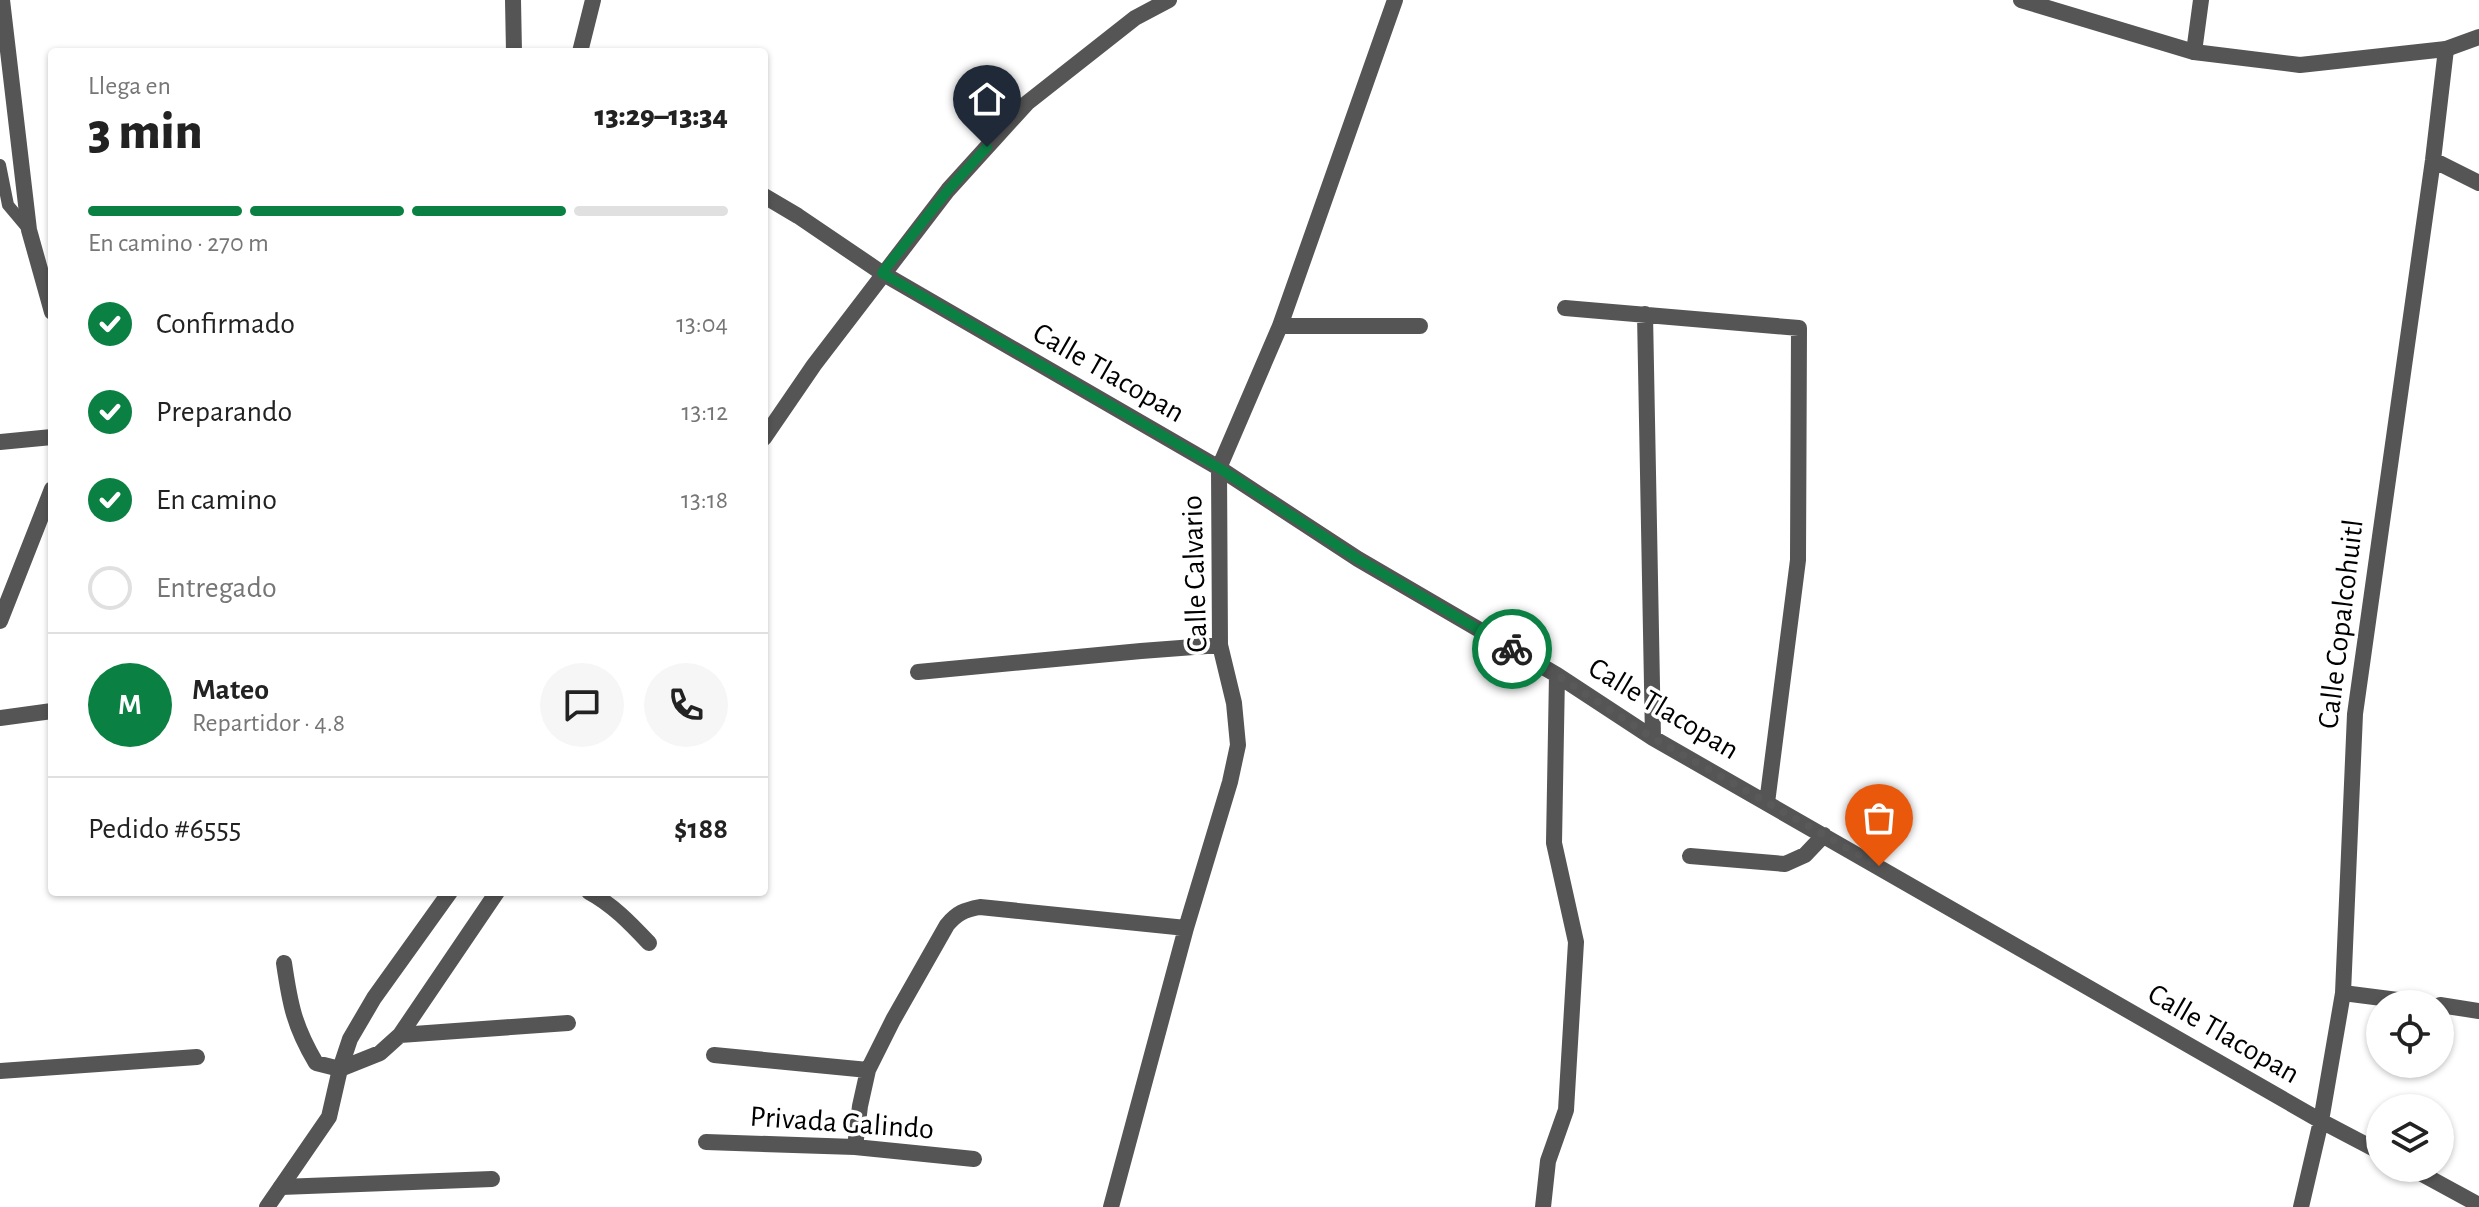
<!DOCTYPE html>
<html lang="es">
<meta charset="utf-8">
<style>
:root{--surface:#fff;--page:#f6f6f6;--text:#222;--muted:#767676;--line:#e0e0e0;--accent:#0b8043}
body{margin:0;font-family:"Alegreya Sans",sans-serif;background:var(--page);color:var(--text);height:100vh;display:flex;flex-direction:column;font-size:30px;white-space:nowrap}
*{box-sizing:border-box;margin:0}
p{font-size:26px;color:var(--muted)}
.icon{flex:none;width:44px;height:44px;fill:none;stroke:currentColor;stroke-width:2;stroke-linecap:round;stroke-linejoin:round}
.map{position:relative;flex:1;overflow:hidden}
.side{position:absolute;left:48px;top:48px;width:720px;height:848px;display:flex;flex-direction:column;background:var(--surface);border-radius:8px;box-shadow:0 2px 6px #0004}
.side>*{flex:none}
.tools{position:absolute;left:2366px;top:990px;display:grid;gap:16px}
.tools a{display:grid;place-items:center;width:88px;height:88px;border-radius:50%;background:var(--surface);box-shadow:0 2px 6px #0004;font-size:40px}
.pin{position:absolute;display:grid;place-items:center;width:68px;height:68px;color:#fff;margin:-82px -34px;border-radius:50% 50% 50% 0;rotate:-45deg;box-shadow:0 0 8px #0007}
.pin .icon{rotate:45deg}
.courier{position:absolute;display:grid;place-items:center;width:80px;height:80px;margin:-40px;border:6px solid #0b8043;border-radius:50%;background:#fff;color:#222;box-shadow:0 2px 10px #0007}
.headline em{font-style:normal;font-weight:800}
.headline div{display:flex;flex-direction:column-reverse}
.headline{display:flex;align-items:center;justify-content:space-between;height:136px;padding:0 40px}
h1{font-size:52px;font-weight:800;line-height:60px}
.bar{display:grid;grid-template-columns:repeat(4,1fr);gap:12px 8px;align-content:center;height:96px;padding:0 40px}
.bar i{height:10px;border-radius:6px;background:var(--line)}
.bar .current{background:var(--accent)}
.bar p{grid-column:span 4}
.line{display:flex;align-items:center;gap:20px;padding:0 40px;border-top:2px solid var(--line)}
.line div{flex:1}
.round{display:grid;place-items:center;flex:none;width:84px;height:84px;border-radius:42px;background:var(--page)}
ol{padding:0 40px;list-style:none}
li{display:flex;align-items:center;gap:24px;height:88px}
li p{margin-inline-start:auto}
li .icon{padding:8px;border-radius:50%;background:var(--accent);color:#fff;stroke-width:4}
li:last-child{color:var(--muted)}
li i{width:44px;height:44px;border:4px solid var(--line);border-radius:50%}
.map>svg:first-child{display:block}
</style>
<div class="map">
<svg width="2479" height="1207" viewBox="0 0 2479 1207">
<rect width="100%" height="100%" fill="#fff"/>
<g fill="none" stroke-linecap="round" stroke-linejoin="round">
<!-- service -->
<path stroke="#555" stroke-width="12" d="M0,165L8,205L29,230"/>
<!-- minor -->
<path stroke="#555" stroke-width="16" d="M2,0L29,230L52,312
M513,0L514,52
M580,52L593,0
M2194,52L2201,0
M2433,160L2479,183
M764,196L798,216L882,273L1219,468L1358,559L1557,675L1653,738L2321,1121L2380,1152
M1565,308L1799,328L1798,560L1767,803
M1645,314L1653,738
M1280,326H1420
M0,442L52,437
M0,621L52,489
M918,672L1141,651L1220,645
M0,718L52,711
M1690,856L1785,864L1805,855L1824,835
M589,892C613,905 630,923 649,943
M284,963C290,1004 294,1026 316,1063L340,1069L380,1053L400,1035L497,892
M2343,993L2429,1004
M2440,1005L2479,1011
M400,1035L568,1023
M714,1055L868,1070
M0,1071L197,1057
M706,1142L855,1147L974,1159
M855,1147L860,1106L868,1070L893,1020L947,925C957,913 964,910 980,907L1186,928
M2411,1168L2479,1205
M281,1187L492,1179
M1111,1207L1186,928L1230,782L1238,745L1234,703L1220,645L1219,468L1280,326L1395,0
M1543,1207L1548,1161L1566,1110L1576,942L1554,843L1557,675
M2301,1207L2321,1121L2343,993L2355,714L2433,160L2446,49"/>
<!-- tertiary -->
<path stroke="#555" stroke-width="16" d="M2021,0L2194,52L2300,65L2446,49L2479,37
M764,438L814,365L948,190L1027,103L1135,18L1169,0
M267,1207L329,1117L340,1069L350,1039L374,998L450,892"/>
</g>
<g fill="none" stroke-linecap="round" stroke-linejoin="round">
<!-- done -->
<path stroke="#595959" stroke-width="8" stroke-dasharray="0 14.4" d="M1512,649L1557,675L1653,738L1879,866"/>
<!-- route -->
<path stroke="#0b8043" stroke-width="10" d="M987,147L948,190L882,273L1219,468L1358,559L1512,649"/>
</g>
<g text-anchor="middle" stroke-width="7" stroke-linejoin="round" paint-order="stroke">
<!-- street labels -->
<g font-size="30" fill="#000" stroke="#fff">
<text transform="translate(1109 372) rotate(30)" y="10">Calle Tlacopan</text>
<text transform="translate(1194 574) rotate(-92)" y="10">Calle Calvario</text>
<text transform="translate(2340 624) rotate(-83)" y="10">Calle Copalcohuitl</text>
<text transform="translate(1664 708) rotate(31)" y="10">Calle Tlacopan</text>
<text transform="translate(2224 1033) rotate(30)" y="10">Calle Tlacopan</text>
<text transform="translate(842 1122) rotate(4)" y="10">Privada Galindo</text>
</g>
</g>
</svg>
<div class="tools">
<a><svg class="icon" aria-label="locate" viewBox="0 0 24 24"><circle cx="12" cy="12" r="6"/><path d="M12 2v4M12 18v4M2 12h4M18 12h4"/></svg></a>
<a><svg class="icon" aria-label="layers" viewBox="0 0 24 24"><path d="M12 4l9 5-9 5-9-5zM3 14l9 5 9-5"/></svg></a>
</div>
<div class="pin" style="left:1879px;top:866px;background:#ea580c"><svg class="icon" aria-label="bag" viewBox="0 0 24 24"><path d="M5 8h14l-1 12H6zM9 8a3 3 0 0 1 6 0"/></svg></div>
<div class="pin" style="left:987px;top:147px;background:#1f2937"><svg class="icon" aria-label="home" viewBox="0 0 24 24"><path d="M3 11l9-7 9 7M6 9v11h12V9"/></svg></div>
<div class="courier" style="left:1512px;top:649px"><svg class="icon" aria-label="bike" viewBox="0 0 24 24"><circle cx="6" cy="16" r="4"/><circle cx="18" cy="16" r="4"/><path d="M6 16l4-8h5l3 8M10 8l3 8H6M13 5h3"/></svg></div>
<section class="side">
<div class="headline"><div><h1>3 min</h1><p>Llega en</p></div><em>13:29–13:34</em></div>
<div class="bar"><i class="current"></i><i class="current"></i><i class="current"></i><i></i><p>En camino · 270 m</p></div>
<ol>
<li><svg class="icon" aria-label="check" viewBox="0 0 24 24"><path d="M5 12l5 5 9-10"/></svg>Confirmado<p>13:04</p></li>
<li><svg class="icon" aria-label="check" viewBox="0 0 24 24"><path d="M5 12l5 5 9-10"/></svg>Preparando<p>13:12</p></li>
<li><svg class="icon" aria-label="check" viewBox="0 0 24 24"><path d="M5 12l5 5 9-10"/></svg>En camino<p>13:18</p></li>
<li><i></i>Entregado</li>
</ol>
<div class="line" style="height:144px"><b class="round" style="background:var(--accent);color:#fff">M</b><div><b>Mateo</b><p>Repartidor · 4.8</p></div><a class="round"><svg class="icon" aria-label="chat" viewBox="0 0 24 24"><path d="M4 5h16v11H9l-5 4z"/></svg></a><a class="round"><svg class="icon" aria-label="phone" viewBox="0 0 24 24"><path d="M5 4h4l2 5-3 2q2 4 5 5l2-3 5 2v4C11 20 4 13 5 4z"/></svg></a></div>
<div class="line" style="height:104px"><div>Pedido #6555</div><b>$188</b></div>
</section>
</div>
